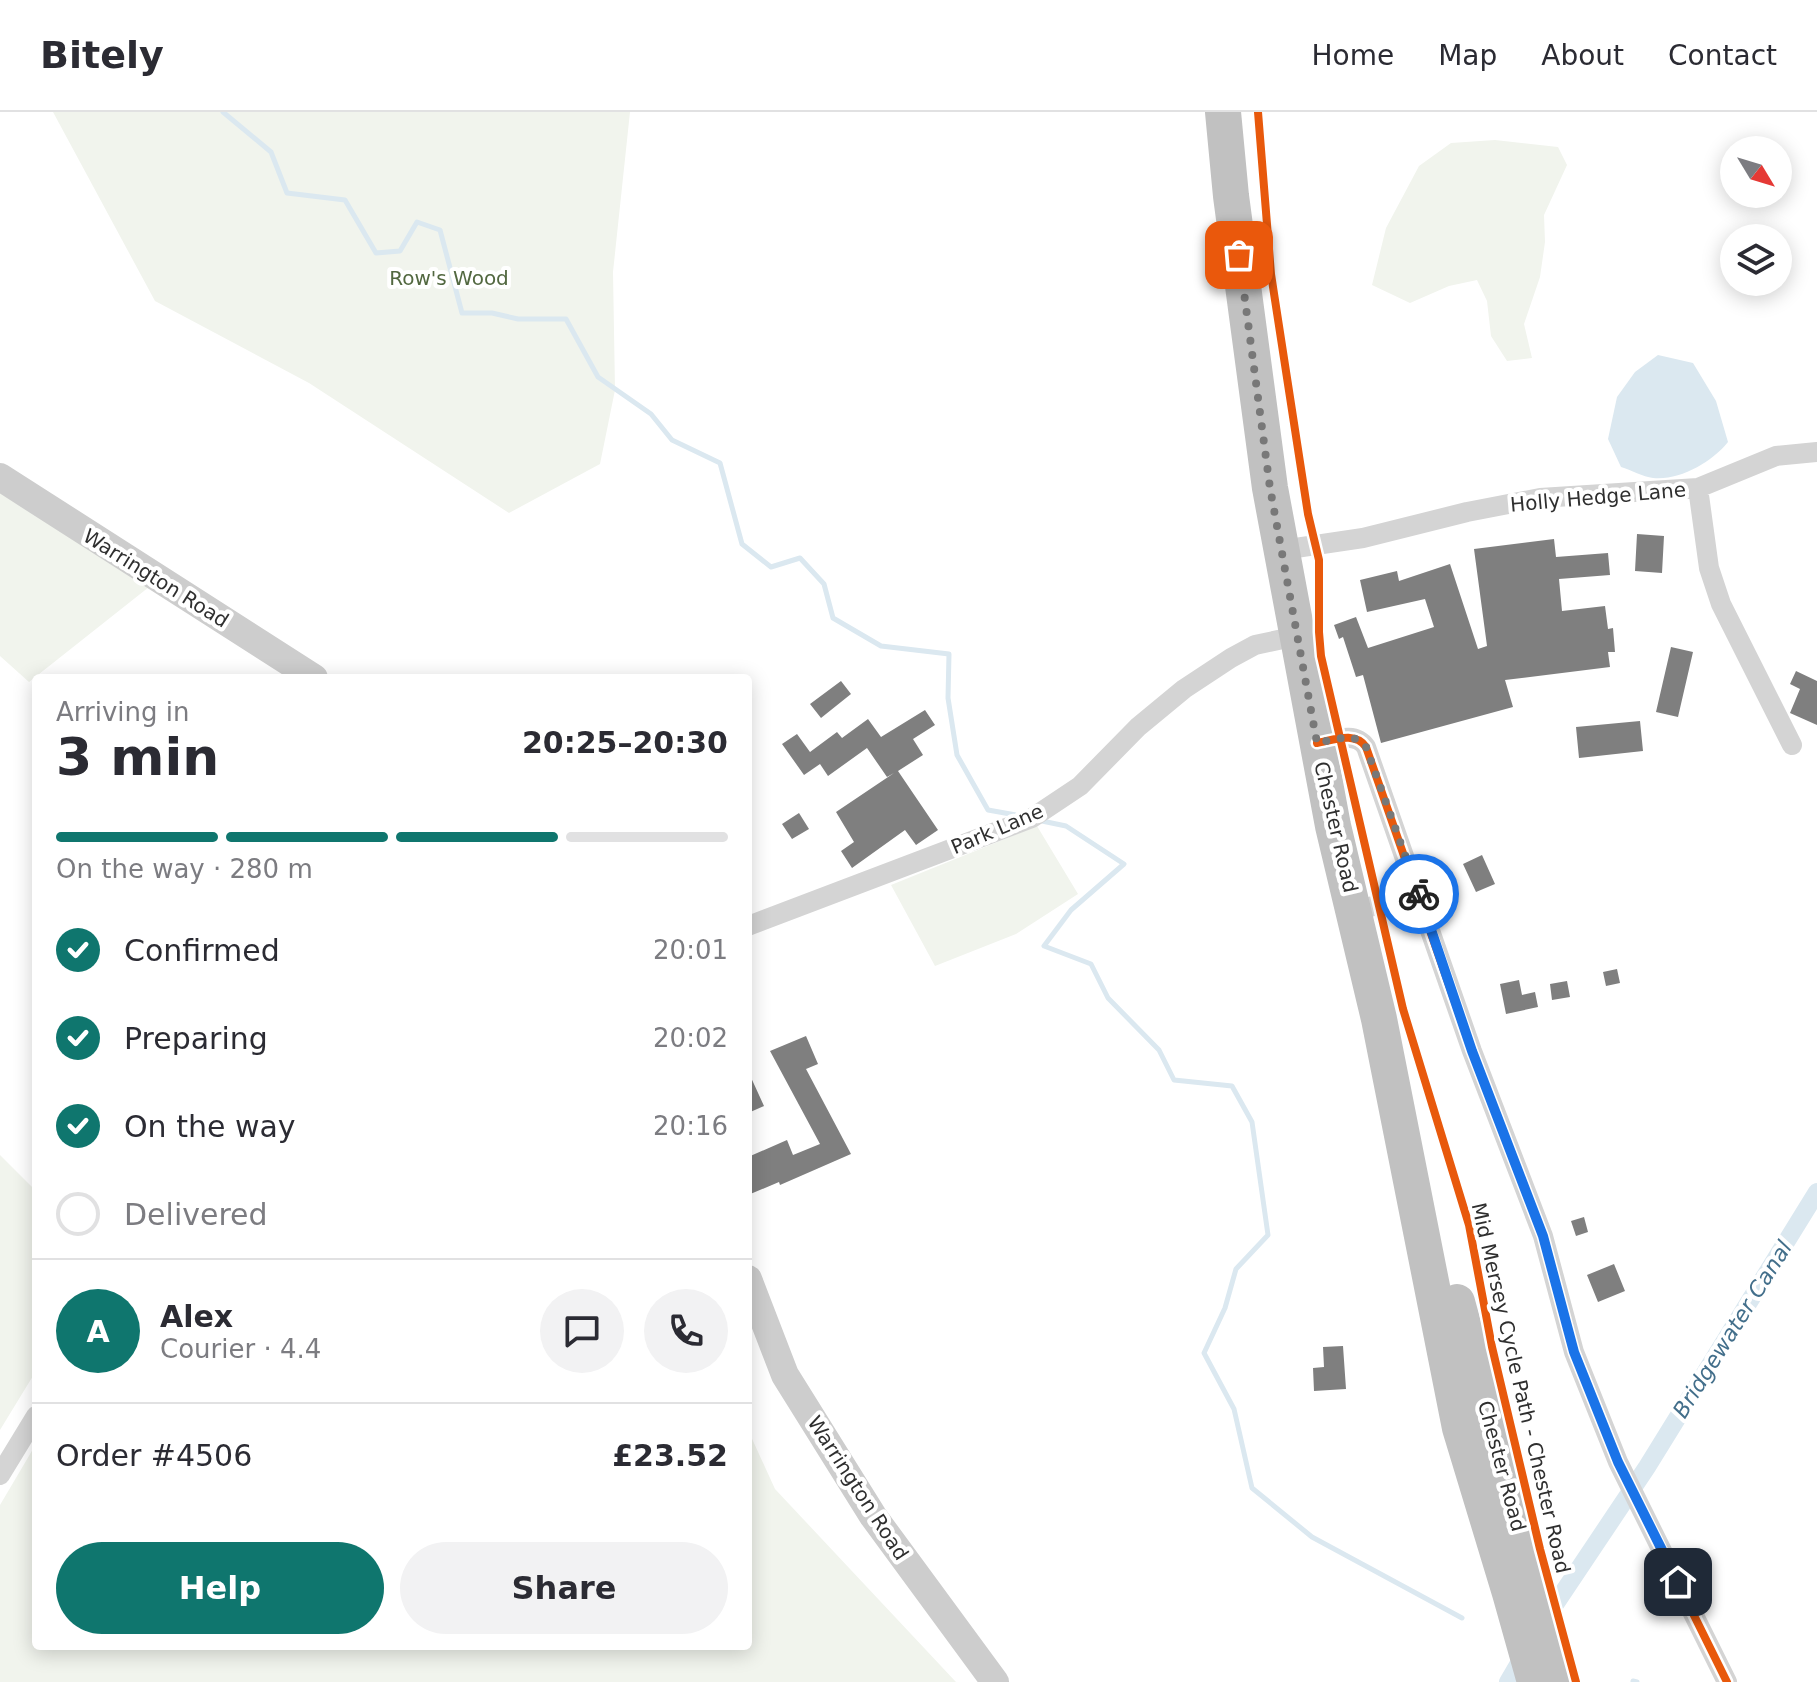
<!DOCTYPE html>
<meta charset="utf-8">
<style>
:root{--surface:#fff;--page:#f2f2f3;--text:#2b2b33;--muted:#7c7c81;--line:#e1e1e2;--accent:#0f766e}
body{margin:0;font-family:"DejaVu Sans",sans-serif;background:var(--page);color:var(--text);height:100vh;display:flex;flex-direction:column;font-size:30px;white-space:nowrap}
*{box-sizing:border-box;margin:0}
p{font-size:26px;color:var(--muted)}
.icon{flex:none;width:44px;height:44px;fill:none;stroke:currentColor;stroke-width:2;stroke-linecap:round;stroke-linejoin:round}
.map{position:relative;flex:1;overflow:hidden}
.drawer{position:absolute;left:32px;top:562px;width:720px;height:976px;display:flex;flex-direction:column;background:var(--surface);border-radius:8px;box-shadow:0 4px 20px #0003}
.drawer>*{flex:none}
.needle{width:52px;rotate:128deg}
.controls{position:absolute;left:1720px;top:24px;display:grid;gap:16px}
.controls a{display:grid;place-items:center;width:72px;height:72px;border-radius:50%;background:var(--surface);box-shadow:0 4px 20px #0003;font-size:40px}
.pin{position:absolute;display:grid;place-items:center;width:68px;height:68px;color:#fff;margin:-34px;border-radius:16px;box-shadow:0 4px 12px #0006}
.courier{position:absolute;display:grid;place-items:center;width:80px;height:80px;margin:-40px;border:6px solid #1a73e8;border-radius:50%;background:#fff;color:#222;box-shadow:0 2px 10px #0007}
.head em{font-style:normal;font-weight:700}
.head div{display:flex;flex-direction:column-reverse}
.head{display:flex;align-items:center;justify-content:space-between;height:136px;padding:0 24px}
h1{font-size:52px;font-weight:700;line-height:60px}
.bar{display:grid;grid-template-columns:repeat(4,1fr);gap:12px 8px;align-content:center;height:96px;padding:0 24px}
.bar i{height:10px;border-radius:6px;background:var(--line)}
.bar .on{background:var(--accent)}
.bar p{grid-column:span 4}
.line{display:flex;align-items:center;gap:20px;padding:0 24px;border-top:2px solid var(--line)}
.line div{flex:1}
.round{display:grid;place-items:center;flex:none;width:84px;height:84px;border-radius:42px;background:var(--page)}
ol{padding:0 24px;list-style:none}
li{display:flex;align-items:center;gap:24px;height:88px}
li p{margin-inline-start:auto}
li .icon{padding:8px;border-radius:50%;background:var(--accent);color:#fff;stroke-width:4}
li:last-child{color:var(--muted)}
li i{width:44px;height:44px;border:4px solid var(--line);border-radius:50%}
.button{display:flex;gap:16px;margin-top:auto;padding:16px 24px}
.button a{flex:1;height:92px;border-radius:48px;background:var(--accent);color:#fff;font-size:32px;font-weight:700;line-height:92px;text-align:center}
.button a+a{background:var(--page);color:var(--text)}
header{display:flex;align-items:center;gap:48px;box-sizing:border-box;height:112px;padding:0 40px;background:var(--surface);border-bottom:2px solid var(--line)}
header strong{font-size:38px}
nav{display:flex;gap:44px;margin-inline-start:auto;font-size:28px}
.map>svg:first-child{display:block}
</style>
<header>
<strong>Bitely</strong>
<nav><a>Home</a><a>Map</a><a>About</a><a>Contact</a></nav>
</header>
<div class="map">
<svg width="1817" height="1570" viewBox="0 0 1817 1570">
<rect width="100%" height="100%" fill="#fff"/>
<!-- green -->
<path fill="#f1f4ed" d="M53,0H630L613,160L615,278L600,352L509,401L309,271L155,189Z
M1495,28L1558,35L1567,53L1544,103L1545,130L1540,165L1524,212L1532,246L1507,249L1491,224L1487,189L1477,168L1449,174L1410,191L1372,173L1386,116L1419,54L1451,31Z
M0,378L149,475L29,570L0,544Z
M1037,714L1078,782L1016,822L935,854L891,773Z
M0,1043L36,1079V1259L0,1318Z
M748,1318L775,1377L956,1570H0V1393L36,1332V1534H748Z"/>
<!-- water -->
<path fill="#dbe8f0" d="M1658,243L1693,251L1716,289L1728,330C1712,350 1679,369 1653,366C1643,365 1631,358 1621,355L1608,327L1617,285L1635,260Z"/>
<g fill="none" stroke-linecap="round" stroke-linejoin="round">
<!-- stream -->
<path stroke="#dbe8f0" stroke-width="5" d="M223,0L271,40L287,81L345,88L376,141L400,139L417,110L440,118L462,201H492L518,207H566L598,265L651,302L672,328L720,351L742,432L771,455L800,446L824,472L833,506L881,534L949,542L948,586L957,643L988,698L1016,703
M1042,709L1066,714L1124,752L1071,798L1044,834L1091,852L1108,886L1159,938L1174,968L1232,974L1252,1010L1268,1123L1236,1157L1225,1196L1204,1241L1234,1297L1252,1376L1312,1425L1462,1506
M1633,1569L1637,1570"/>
<!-- canal -->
<path stroke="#dbe8f0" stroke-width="18" d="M1544,1509L1647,1355L1817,1080
M1508,1570L1525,1541"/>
</g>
<!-- building -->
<path fill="#7f7f7f" d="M1637,422L1664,424L1662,461L1635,459Z
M1554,427L1556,445L1608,441L1610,463L1559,467L1562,499L1605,494L1608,517L1613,516L1615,540H1608L1610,555L1505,568L1513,595L1381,631L1363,563L1356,565L1343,525L1339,527L1334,513L1356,505L1368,536L1434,515L1425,487L1367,500L1360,468L1397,459L1399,469L1450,452L1478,537L1487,534L1474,437Z
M1671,535L1693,540L1678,605L1656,600Z
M1796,559L1817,569V613L1790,601L1800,577L1790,572Z
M841,569L851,582L821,606L810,592Z
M925,598L935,613L913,627L923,643L898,659L938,718L916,733L905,718L852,756L841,739L854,730L836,700L894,661L887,665L867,636L828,664L820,652L804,663L782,632L797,622L810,640L837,620L842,626L868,607L881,625Z
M1640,609L1643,639L1579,646L1576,615Z
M799,701L809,717L792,727L782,712Z
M1482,743L1495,772L1476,780L1463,752Z
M1617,857L1620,871L1606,874L1603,860Z
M1519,868L1522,883L1535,880L1538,895L1506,902L1500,872Z
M1567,869L1570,885L1552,888L1550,872Z
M806,924L818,952L806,957L851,1042L780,1073L779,1070L748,1083V1045L787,1028L793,1043L820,1032L770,939Z
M748,959L764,994L748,1001Z
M1584,1105L1588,1120L1576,1124L1571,1109Z
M1614,1152L1625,1179L1598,1190L1587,1163Z
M1343,1234L1346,1277L1314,1279L1313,1256L1324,1255L1323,1235Z"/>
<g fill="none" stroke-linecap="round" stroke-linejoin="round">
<!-- street -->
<path stroke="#d4d4d4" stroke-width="20" d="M1698,376L1709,456L1721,492L1792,633
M1282,438L1363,426L1467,400L1540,386L1698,376L1776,344L1817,340
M1317,631C1334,628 1355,619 1366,635L1472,939L1543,1124L1574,1240L1618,1350L1727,1570
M1355,800L1406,783L1420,785
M748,814L1032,706L1080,674L1138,615L1184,577L1231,546L1255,533L1297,524
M0,1363L36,1304"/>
<!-- secondary -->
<path stroke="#cdcdcd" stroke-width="28" d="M0,365L314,566
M748,1167L785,1263L873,1404L995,1570"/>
<!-- highway -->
<path stroke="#c1c1c1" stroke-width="36" d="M1223,0L1231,84L1270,376L1333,714L1379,907L1460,1316L1510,1481L1535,1570
M1457,1190L1560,1570"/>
<!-- cycleway casing -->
<g stroke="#fff" stroke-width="13">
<path id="cycleway" d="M1258,0L1271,162L1308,402L1319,448V520L1321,544L1403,897L1469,1113L1492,1235L1540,1437L1576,1570
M1317,631C1334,628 1355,619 1366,635L1472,939L1543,1124L1574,1240L1618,1350L1727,1570"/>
</g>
<!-- cycleway -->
<use href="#cycleway" stroke="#e8590c" stroke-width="8"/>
</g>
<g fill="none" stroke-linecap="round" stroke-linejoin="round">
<!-- done -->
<path stroke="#787878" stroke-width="8" stroke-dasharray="0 14.4" d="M1239,143L1270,376L1317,631C1334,628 1355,619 1366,635L1419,782"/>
<!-- route -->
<path stroke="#1a73e8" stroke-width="10" d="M1419,782L1472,939L1543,1124L1574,1240L1618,1350L1678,1470"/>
</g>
<g text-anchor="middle" stroke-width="8" stroke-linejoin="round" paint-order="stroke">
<!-- park labels -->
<g font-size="20" fill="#526840" stroke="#fff">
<text x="449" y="173">Row's Wood</text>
</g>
<!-- street labels -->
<g font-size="20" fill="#2f2f2f" stroke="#fff">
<text transform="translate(1598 385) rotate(-5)" y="7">Holly Hedge Lane</text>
<text transform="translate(156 466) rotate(32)" y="7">Warrington Road</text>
<text transform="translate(1336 715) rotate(77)" y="7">Chester Road</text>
<text transform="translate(997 717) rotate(-23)" y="7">Park Lane</text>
<text transform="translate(1521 1276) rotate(77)" y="7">Mid Mersey Cycle Path - Chester Road</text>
<text transform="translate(1502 1354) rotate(75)" y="7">Chester Road</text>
<text transform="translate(858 1376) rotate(57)" y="7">Warrington Road</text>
</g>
<!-- water labels -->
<g font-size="22" font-style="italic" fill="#436f8b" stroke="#fff">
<text transform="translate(1732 1217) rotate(-58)" y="8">Bridgewater Canal</text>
</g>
</g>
</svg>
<div class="controls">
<a><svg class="needle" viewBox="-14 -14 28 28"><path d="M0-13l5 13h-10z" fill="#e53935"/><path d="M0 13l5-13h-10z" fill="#7c7c81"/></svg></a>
<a><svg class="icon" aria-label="layers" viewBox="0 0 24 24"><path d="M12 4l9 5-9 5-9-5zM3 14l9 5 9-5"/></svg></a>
</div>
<div class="pin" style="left:1239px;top:143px;background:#ea580c"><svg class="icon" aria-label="bag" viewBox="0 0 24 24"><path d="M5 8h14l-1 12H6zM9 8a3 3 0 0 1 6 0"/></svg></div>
<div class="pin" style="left:1678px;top:1470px;background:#1f2937"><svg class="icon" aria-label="home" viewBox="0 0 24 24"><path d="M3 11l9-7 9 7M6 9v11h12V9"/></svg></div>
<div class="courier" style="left:1419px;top:782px"><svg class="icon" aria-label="bike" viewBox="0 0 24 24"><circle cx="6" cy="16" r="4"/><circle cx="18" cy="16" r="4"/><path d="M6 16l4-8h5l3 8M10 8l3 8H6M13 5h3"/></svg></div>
<section class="drawer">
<div class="head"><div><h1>3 min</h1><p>Arriving in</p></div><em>20:25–20:30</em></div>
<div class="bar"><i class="on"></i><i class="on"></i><i class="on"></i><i></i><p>On the way · 280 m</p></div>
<ol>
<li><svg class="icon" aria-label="check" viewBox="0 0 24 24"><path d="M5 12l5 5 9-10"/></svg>Confirmed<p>20:01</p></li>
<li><svg class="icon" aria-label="check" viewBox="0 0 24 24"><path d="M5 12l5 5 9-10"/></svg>Preparing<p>20:02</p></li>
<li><svg class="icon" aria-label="check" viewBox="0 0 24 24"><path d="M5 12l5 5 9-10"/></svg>On the way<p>20:16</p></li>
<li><i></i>Delivered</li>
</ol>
<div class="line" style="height:144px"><b class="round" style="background:var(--accent);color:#fff">A</b><div><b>Alex</b><p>Courier · 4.4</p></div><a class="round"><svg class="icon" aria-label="chat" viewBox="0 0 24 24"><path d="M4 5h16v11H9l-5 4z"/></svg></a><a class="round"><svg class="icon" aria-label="phone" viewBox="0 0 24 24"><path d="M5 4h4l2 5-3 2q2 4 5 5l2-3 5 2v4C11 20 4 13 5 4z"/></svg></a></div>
<div class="line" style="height:104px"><div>Order #4506</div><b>£23.52</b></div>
<div class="button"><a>Help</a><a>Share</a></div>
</section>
</div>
